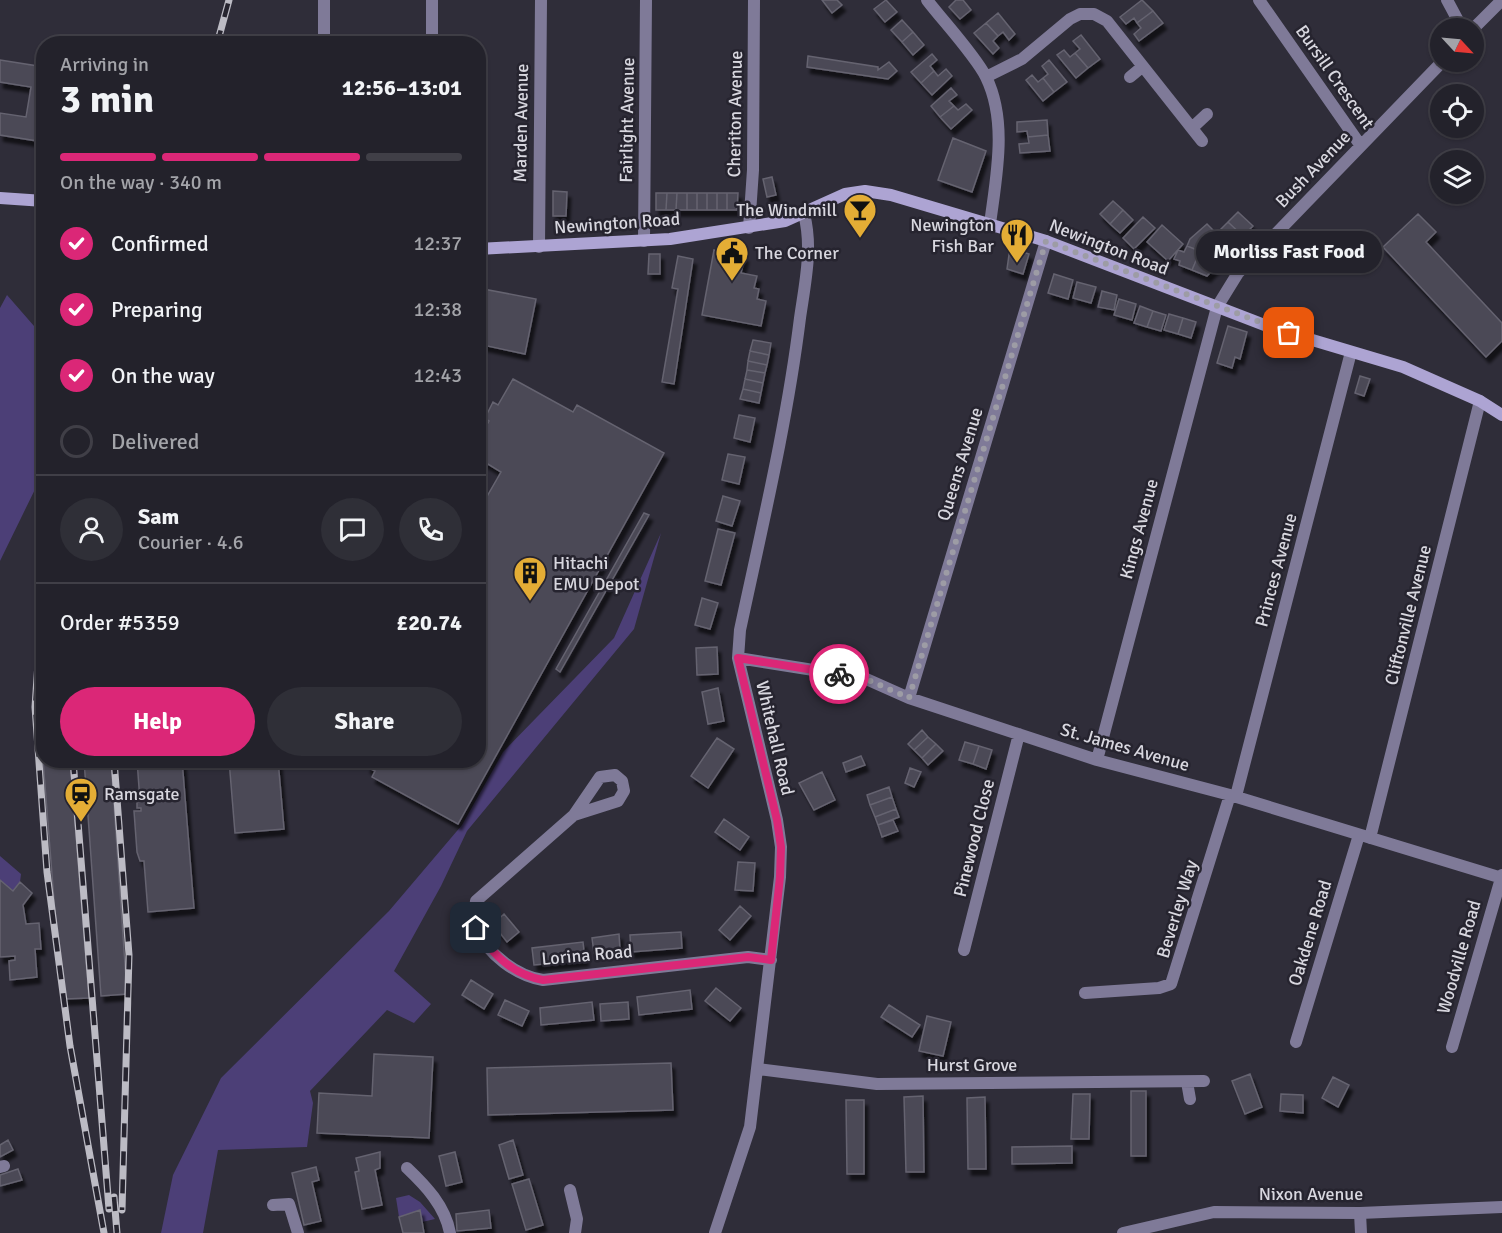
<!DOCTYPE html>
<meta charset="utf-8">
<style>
:root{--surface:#23222b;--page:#2f2f37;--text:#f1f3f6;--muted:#a3a4a9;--line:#403f47;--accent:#db2777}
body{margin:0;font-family:Signika,sans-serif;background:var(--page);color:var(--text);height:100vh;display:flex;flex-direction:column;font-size:22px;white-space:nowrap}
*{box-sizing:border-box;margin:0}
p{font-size:20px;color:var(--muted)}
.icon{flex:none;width:33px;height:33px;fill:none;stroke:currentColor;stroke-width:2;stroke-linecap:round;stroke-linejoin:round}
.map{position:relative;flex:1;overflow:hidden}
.side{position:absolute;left:36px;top:36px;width:450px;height:732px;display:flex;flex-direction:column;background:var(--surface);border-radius:24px;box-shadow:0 2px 4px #0004,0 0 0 2px var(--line)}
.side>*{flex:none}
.needle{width:39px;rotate:116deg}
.buttons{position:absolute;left:1430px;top:18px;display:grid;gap:12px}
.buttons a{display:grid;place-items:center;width:54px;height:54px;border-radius:50%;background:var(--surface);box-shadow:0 2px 4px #0004,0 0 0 2px var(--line);font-size:30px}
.pin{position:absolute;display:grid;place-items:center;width:51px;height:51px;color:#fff;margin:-26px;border-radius:12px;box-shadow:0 3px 9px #0006}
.courier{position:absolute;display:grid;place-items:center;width:60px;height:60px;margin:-30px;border:4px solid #db2777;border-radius:50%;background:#fff;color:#222;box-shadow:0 2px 8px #0007}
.bubble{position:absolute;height:42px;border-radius:21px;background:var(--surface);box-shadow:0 2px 4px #0004,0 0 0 2px var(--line);font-size:20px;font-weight:700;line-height:42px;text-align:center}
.overview em{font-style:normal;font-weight:700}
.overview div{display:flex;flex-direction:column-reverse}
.overview{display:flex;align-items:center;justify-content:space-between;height:102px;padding:0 24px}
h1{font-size:39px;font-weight:700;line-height:45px}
.bar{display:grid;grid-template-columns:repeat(4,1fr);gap:9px 6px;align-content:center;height:72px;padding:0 24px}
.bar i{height:8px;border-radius:4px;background:var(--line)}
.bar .active{background:var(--accent)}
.bar p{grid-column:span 4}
.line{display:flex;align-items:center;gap:15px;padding:0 24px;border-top:2px solid var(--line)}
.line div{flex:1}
.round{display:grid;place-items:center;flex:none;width:63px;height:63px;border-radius:32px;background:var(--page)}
ol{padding:0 24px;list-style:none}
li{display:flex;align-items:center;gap:18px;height:66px}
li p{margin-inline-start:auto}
li .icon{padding:6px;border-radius:50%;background:var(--accent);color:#fff;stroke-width:4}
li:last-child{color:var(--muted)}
li i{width:33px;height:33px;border:3px solid var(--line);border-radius:50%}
.button{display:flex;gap:12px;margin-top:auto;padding:12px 24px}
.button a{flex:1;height:69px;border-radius:36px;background:var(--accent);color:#fff;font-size:24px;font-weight:700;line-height:69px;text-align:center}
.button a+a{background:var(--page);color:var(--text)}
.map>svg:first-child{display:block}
</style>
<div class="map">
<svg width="1502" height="1233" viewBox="0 0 1502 1233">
<defs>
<filter id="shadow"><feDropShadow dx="3.5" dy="6" stdDeviation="1.5" flood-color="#0009"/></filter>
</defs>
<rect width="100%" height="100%" fill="#2f2d39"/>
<!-- green -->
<path fill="#4c3f77" d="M7,295L34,326L43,332V473L0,561V308Z
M661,533L634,629L467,831L441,886L394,971L431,1004L414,1023L387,1010L310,1091L313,1103L307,1147L218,1150L203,1233H161L173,1175L221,1078L389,911L462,825L503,752L614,638Z
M0,856L21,874L20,882L13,891L0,880Z
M409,1195L420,1202L435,1219L422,1222L419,1211L399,1217L396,1198Z"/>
<!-- building -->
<path fill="#4b4956" stroke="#656370" stroke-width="1.5" filter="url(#shadow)" d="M822,0H837L842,5L832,13Z
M886,0L897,12L885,22L874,9Z
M956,0H963L971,10L960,19L949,7Z
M1142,0L1153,11L1137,23L1134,18L1126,24L1120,17Z
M1153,11L1163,23L1139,41L1134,34L1141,28L1137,23Z
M998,13L1015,34L1009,40L1003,32L998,36L986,23Z
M902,20L913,32L902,42L891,30Z
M986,23L998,36L993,41L999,48L993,54L974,33Z
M913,32L924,45L913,55L902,42Z
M1081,35L1100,59L1088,68L1075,53L1080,49L1073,41Z
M1064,50L1070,57L1075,53L1088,68L1076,78L1057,55Z
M932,54L937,60L930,66L934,71L921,83L911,72Z
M808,56L878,67V70L889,62L897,71L888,79L807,67Z
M0,60L44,67V142L0,135V113L26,117L31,87L0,82Z
M1049,60L1067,82L1054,92L1043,78L1048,74L1042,66Z
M946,69L952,76L932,95L921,83L934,71L938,76Z
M1032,75L1038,82L1043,78L1054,92L1043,101L1026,80Z
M951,88L957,95L949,101L954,106L940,117L931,106Z
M966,104L972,110L951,129L940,117L954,106L958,110Z
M1047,120L1048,135L1028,137L1027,131L1017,132V122Z
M1048,135L1050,151L1020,153L1019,144L1029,143L1028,137Z
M953,138L986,151L972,192L938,180Z
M772,177L776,195L767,197L763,179Z
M553,191L567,192L566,216H553Z
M656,193H667L666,210H656Z
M667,193H677L676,210H666Z
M677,193H687V210H676Z
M687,193H697V210H687Z
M697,193H707V210H697Z
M707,193H717V210H707Z
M717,193H727V210H717Z
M727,193H738L737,210H727Z
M1113,201L1123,210L1110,224L1100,214Z
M1123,210L1133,220L1120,233L1110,224Z
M1238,212L1253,226L1243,236L1228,222Z
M1418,214L1436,232L1426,242L1502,323V341L1486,357L1383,247Z
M1143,217L1155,228L1134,249L1123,238Z
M1228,222L1243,236L1232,247L1218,232Z
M1207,224L1214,231L1211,235L1229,253L1207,276L1192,270L1200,251L1187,246L1190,239Z
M1162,225L1183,244L1168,261L1147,242Z
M1187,246L1200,251L1192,270L1179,265L1180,261L1174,259L1178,250L1184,252Z
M1010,248L1029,254L1023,274L1007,269Z
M714,250L745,256L741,273L757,276L754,288L759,289L757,299L766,301L761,326L702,315Z
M649,254H660V274H648Z
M678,256L693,259L674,384L662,382L678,289L672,288Z
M1054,274L1073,280L1068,299L1048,293Z
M1077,282L1096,287L1091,303L1073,298Z
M478,288L536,299L525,354L478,344Z
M1102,291L1117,295L1114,310L1098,307Z
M1119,299L1136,304L1132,320L1114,315Z
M1140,306L1153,311L1147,327L1134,323Z
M1153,311L1166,315L1161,331L1147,327Z
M1169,314L1183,318L1178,334L1164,330Z
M1183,318L1196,322L1191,338L1178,334Z
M1228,326L1247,332L1240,359L1235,357L1232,368L1217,363Z
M753,340L771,343L769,355L750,351Z
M750,351L769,355L767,365L748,361Z
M748,361L767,365L765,373L747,370Z
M747,370L765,373L763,383L745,379Z
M1360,376L1370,379L1364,396L1355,393Z
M513,379L573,412L577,405L664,453L458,824L372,777L375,771L367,767L370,760H478V547L482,541L478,539V512L501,472L478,458V440L489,421L485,418L493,402L498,405Z
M745,379L763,383L761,393L743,389Z
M743,389L761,393L759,403L740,399Z
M739,415L755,418L750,442L734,438Z
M728,454L745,457L739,484L722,480Z
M723,496L740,501L732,526L716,521Z
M644,513L649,515L560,672L556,669Z
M718,529L735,533L721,585L705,581Z
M702,598L718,603L710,629L695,625Z
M717,647L718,674L697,675L696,648Z
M718,688L724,721L708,724L702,692Z
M40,711H44V760H70L89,998L65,999L58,951L42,747Z
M922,730L928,737L914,750L908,744Z
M928,737L936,744L922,758L914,750Z
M717,738L734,749L708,788L691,776Z
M965,742L979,746L973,764L959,760Z
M936,744L943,751L928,765L922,758Z
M979,746L992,750L986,769L973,764Z
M861,756L865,765L846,772L843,763Z
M84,760H111L127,994L101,996Z
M137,760H182L194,908L148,912L144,861H140L137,852L134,811H141V808H137V802L140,801Z
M229,760H278L284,829L235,833Z
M910,768L921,772L914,787L905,783Z
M822,772L835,800L814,810L799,783Z
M889,787L892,797L870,805L867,795Z
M892,797L896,809L875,817L870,805Z
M896,809L899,817L878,825L875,817Z
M724,819L749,837L740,850L715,832Z
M893,820L898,831L882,837L878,825Z
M738,862L755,863L753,891L735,890Z
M0,880L13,891L20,882L32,893L23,905L26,924L39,923L41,949H35L37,977L10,980L9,961L15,960V956L0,957Z
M740,906L751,916L730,940L719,930Z
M504,914L519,932L507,942L493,924Z
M681,932L682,948L631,952L630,935Z
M619,934L620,950L594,953L592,938Z
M583,942L585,960L534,965L532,948Z
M471,980L493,994L484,1009L462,995Z
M716,988L741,1008L730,1021L705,1001Z
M690,990L692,1009L639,1015L637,997Z
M505,1000L529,1011L522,1026L498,1015Z
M592,1002L594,1020L541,1025L540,1008Z
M628,1002L629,1019L601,1021L600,1004Z
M889,1005L920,1025L912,1037L881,1017Z
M927,1016L951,1022L943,1056L919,1051Z
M374,1054L433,1057L429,1138L317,1133L319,1093L372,1096Z
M671,1063L673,1110L488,1115L487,1068Z
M1250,1074L1262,1107L1245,1114L1232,1081Z
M1333,1077L1349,1085L1338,1107L1322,1098Z
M1131,1091H1146V1156H1131Z
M1073,1094H1090L1089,1139H1071Z
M1281,1094L1303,1095V1113L1280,1111Z
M923,1096L924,1172H906L904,1097Z
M985,1097L986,1169H968L967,1098Z
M846,1100H864V1174H847Z
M8,1140L13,1150L0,1157V1145Z
M513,1140L523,1175L509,1179L499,1145Z
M1072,1146V1163L1012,1164V1147Z
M380,1152V1168L375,1170L382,1205L362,1209L355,1172L359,1171L356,1158Z
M455,1152L462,1182L446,1186L439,1156Z
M316,1167L319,1180L312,1182L321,1221L304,1225L292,1173Z
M18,1169L22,1180L0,1186V1175Z
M529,1179L543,1225L526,1230L512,1184Z
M420,1210L424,1233H403L399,1217Z
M489,1210L491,1228L457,1231L456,1214Z"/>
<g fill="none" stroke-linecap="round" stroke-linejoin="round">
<!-- street -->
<path stroke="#7f7a98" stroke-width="12" d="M927,0C943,21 975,55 986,77C1008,122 996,177 990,224
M1259,0L1361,146
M1447,0L1462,28
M1473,29L1502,0
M324,44V0
M432,44V0
M986,77L1022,59L1070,19L1080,14H1094L1107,21L1202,141
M1130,77L1142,67
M1192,128L1207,114
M749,228L753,170L754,0
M644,241L646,0
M539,247L541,0
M738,658L864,678L909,698L1097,760L1230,795L1502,878
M909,698L1046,241
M1097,760L1217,307L1238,273L1442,62
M1236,796L1351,352
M574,815L618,801L624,791L622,781L615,775L600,777L574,815L476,901C475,910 473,921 477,929C487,954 517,976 543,980L748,957L771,960
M1370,838L1480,401
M964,950L1019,734
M1085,993L1159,988L1171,984L1230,795
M1296,1042L1359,835
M1452,1047L1502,875
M758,1069L877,1084L1204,1081
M1187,1082L1190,1099
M0,1167L4,1166
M407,1168C426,1186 445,1206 450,1233
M570,1190L577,1219L575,1233
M273,1205L289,1204L298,1233
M1360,1213L1361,1233
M715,1233L750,1127L780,877L781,847L777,820L738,658L740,630C762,527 787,423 800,318C805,283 813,248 804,214
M1123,1233L1214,1212L1360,1213L1502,1207"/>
<!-- secondary -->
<path stroke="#ada4d3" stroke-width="12" d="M0,198L44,201
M478,249L670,239L785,221L845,194L865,191L891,195L1046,241L1272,328L1403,367L1480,401L1502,415"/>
<!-- rail casing -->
<g stroke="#bcbbc4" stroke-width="7">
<path id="rail" d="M217,44L229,0
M44,575L35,707L47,872L70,1046L104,1233
M73,760L109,1209
M114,760L129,955L122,1210
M114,1197L117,1233"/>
</g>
<!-- rail -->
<use href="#rail" stroke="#26242f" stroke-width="4.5" stroke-dasharray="14" stroke-linecap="butt"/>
</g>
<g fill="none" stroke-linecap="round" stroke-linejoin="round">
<!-- done -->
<path stroke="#9d9ca5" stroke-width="6" stroke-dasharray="0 10.8" d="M839,674L864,678L909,698L1046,241L1289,333"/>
<!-- route -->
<path stroke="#db2777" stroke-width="8" d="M476,928C491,953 513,975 543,980L748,957L771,960L780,877L781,847L777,820L738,658L839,674"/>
</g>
<!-- icons -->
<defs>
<g id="bar-pin" transform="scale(1.725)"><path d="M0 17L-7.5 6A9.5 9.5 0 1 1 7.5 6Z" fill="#e4ad35" stroke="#26242f"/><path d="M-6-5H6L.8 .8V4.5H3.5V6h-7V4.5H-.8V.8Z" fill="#111"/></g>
<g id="restaurant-pin" transform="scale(1.725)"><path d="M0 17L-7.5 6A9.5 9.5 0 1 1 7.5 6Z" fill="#e4ad35" stroke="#26242f"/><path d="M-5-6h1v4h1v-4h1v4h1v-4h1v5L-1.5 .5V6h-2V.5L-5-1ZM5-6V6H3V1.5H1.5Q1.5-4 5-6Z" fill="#111"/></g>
<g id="civic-pin" transform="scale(1.725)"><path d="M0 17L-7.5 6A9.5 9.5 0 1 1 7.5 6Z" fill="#e4ad35" stroke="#26242f"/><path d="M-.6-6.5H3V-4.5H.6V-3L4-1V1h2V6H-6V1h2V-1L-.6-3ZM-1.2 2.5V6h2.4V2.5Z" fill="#111"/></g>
<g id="building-pin" transform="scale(1.725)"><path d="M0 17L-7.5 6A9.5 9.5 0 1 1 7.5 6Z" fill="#e4ad35" stroke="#26242f"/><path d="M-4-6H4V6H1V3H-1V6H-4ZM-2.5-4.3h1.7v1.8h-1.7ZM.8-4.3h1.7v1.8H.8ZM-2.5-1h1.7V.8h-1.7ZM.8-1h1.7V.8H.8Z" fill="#111"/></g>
<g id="station-pin" transform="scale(1.725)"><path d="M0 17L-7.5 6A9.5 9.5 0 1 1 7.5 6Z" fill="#e4ad35" stroke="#26242f"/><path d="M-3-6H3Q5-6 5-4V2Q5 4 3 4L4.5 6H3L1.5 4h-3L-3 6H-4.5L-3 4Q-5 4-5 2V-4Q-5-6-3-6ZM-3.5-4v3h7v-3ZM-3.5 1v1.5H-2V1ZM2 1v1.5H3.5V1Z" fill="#111"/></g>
</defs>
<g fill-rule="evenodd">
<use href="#bar-pin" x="860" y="210"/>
<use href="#restaurant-pin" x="1017" y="235"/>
<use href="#civic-pin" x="732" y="253"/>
<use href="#building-pin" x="530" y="573"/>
<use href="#station-pin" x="81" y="794"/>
</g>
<g text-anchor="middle" stroke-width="5" stroke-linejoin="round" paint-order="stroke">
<!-- street labels -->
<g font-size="18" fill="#d8d7df" stroke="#26242f">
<text transform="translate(1335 77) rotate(55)" y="6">Bursill Crescent</text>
<text transform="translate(735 114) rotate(-89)" y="6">Cheriton Avenue</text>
<text transform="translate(627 120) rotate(-89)" y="6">Fairlight Avenue</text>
<text transform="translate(521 123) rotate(-89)" y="6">Marden Avenue</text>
<text transform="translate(1313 169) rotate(-46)" y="6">Bush Avenue</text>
<text transform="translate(617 223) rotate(-4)" y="6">Newington Road</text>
<text transform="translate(1109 247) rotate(21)" y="6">Newington Road</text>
<text transform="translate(960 464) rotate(-73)" y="6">Queens Avenue</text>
<text transform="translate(1139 529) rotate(-75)" y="6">Kings Avenue</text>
<text transform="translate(1276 570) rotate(-75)" y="6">Princes Avenue</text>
<text transform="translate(1408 615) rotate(-76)" y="6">Cliftonville Avenue</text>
<text transform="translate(775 738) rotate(77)" y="6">Whitehall Road</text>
<text transform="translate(1125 747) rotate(16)" y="6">St. James Avenue</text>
<text transform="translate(974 838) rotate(-76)" y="6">Pinewood Close</text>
<text transform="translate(1177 909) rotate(-73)" y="6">Beverley Way</text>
<text transform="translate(1310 933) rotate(-73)" y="6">Oakdene Road</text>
<text transform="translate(587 955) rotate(-5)" y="6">Lorina Road</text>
<text transform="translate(1459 957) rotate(-74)" y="6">Woodville Road</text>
<text x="972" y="1071">Hurst Grove</text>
<text x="1311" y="1200">Nixon Avenue</text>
</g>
<!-- poi labels -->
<g font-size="18" fill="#d8d7df" stroke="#26242f" text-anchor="start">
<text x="837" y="216" text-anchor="end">The Windmill</text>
<text x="994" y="231" text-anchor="end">Newington<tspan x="994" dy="21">Fish Bar</tspan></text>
<text x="755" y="259">The Corner</text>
<text x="553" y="569">Hitachi<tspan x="553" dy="21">EMU Depot</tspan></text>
<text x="104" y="800">Ramsgate</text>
</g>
</g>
</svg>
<div class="buttons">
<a><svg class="needle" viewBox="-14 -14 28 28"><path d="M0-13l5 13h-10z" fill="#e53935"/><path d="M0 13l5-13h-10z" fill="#a3a4a9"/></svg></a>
<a><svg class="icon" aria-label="locate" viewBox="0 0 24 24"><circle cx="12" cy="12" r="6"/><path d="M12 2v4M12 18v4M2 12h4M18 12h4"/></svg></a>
<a><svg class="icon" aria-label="layers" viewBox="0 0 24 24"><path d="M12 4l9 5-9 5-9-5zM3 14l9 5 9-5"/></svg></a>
</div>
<div class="pin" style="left:1289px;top:333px;background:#ea580c"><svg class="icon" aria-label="bag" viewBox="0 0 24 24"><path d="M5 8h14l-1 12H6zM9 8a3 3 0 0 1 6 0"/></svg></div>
<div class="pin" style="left:476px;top:928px;background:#1f2937"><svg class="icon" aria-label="home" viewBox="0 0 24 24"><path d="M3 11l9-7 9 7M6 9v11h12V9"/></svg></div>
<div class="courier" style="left:839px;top:674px"><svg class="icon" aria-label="bike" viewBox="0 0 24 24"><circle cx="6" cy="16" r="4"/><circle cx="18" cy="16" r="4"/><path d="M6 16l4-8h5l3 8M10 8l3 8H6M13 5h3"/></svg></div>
<div class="bubble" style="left:1196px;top:231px;width:186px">Morliss Fast Food</div>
<section class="side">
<div class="overview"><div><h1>3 min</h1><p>Arriving in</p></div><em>12:56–13:01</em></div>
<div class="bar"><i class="active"></i><i class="active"></i><i class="active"></i><i></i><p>On the way · 340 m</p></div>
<ol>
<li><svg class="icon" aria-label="check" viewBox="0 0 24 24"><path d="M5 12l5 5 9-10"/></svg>Confirmed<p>12:37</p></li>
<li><svg class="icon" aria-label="check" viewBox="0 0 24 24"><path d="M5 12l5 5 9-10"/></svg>Preparing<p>12:38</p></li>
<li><svg class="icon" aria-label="check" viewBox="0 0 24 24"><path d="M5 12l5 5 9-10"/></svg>On the way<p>12:43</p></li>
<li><i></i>Delivered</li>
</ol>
<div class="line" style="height:108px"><a class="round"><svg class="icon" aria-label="person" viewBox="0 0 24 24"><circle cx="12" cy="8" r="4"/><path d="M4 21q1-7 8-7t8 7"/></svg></a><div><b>Sam</b><p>Courier · 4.6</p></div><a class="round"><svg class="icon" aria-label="chat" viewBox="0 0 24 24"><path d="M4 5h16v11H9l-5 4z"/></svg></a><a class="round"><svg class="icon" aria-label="phone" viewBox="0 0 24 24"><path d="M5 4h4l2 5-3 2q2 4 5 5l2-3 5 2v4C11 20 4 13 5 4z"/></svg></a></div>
<div class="line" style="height:78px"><div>Order #5359</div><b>£20.74</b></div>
<div class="button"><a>Help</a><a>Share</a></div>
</section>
</div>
